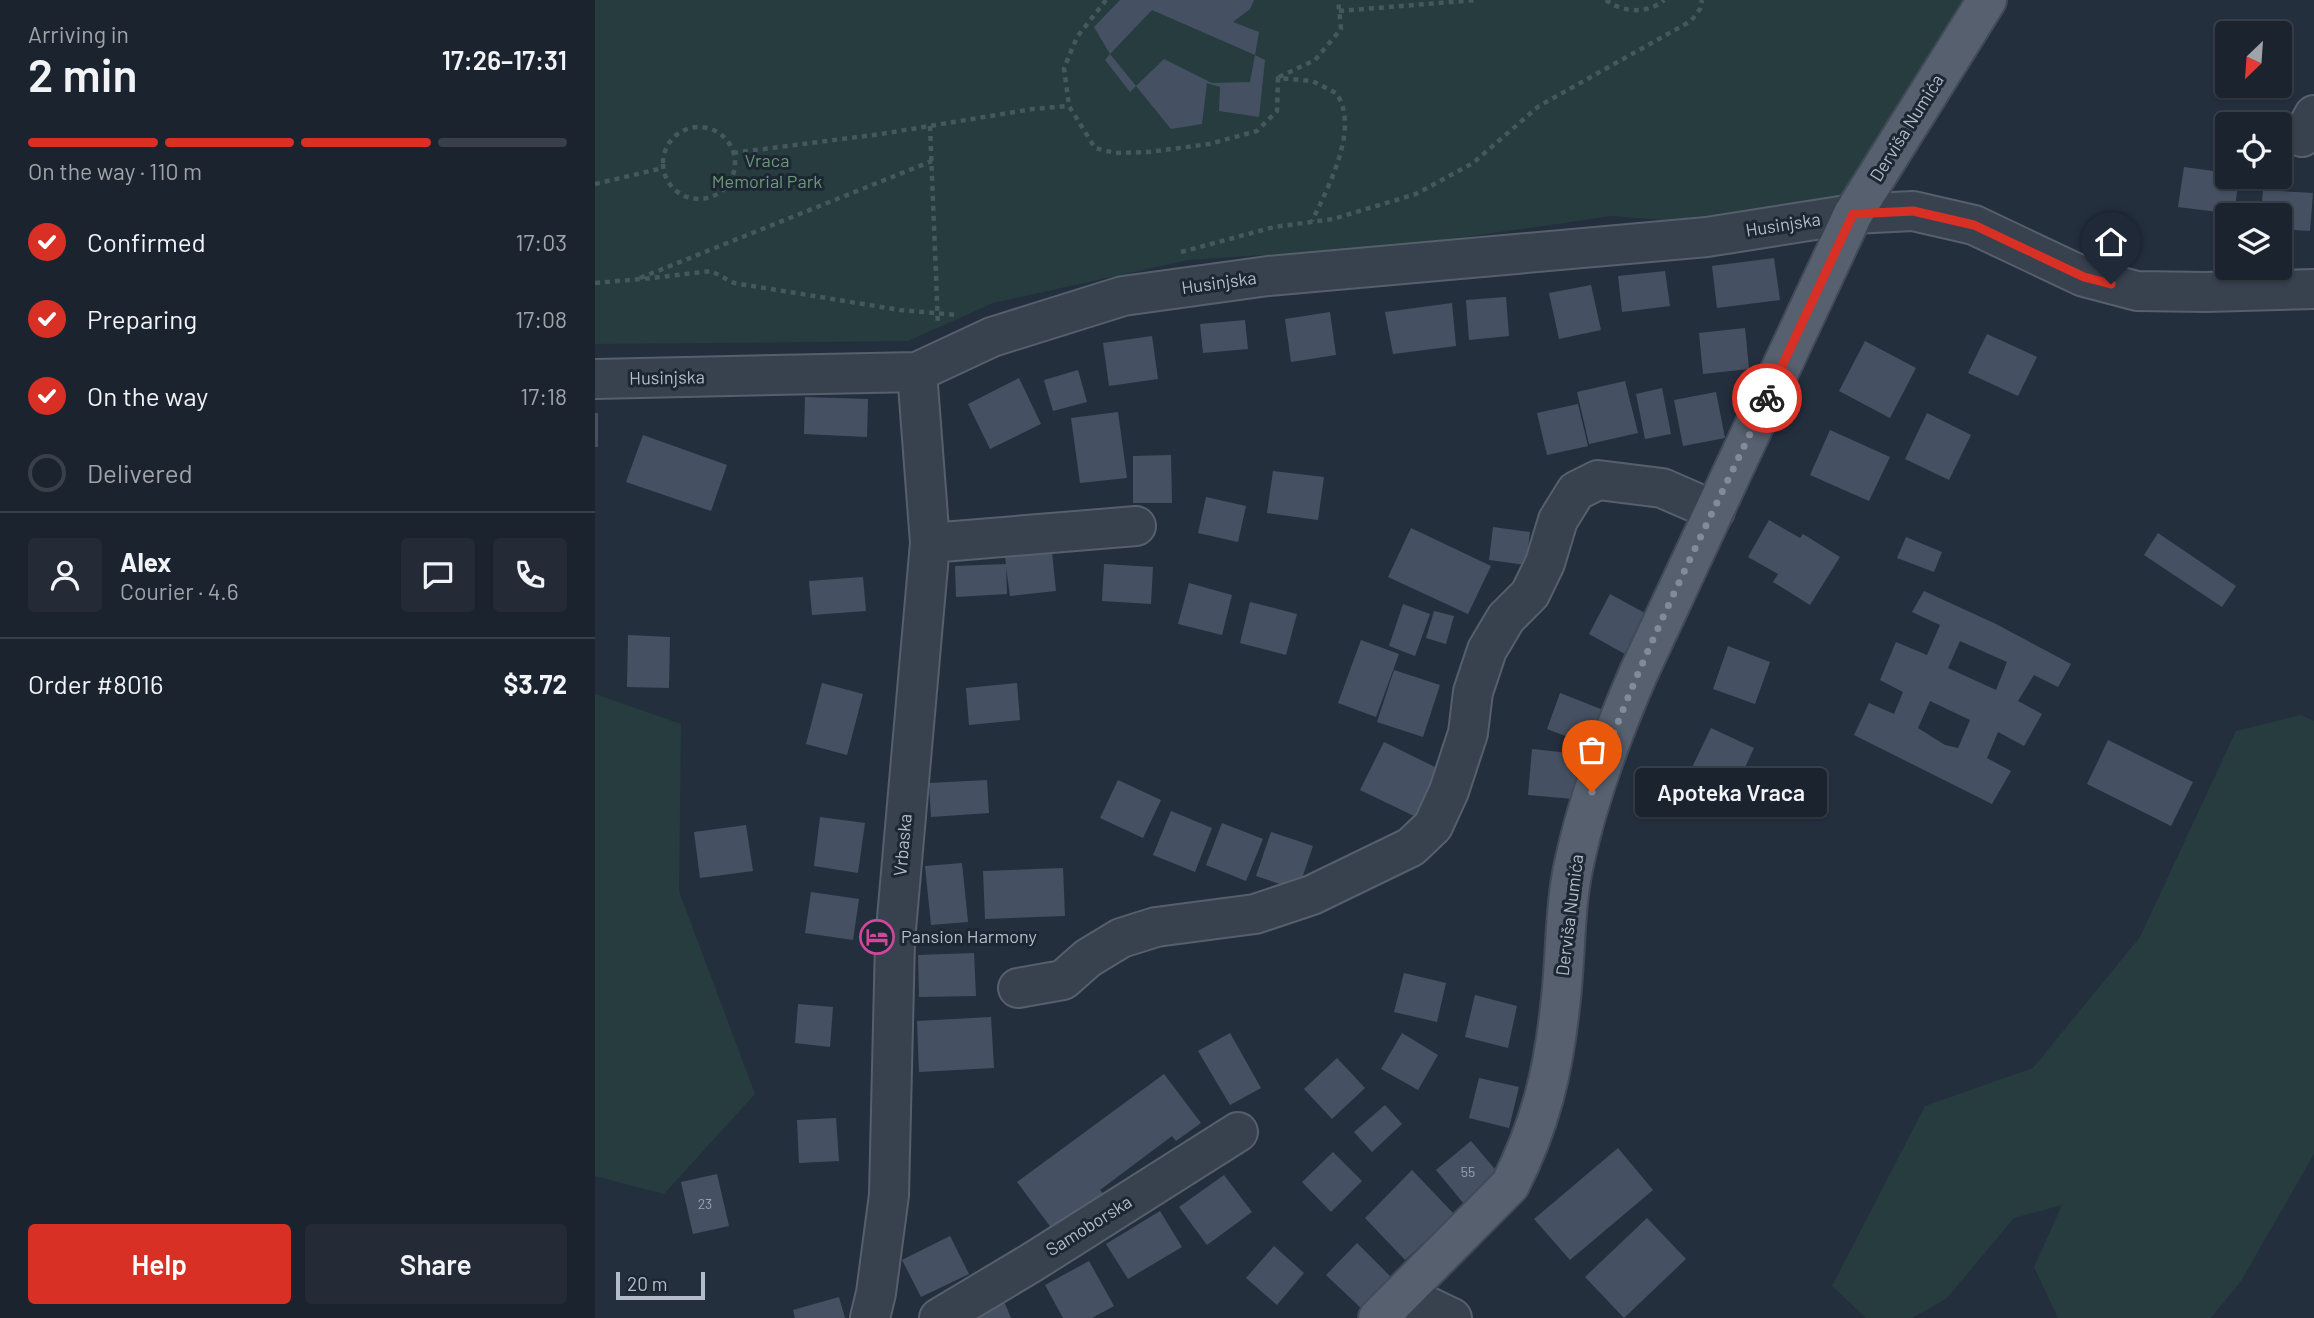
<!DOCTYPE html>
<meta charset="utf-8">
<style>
:root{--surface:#1b232e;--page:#242b36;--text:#f1f3f6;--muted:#a0a4aa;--line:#39404a;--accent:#d93025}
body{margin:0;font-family:Barlow,sans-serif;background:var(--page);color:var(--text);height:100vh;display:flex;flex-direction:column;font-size:26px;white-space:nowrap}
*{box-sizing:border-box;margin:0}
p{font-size:23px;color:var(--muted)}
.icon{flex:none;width:38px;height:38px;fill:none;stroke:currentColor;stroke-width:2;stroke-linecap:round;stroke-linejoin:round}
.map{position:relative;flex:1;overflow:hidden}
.details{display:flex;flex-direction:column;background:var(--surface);width:595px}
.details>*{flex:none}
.needle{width:46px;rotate:205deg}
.buttons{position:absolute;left:1620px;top:21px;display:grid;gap:14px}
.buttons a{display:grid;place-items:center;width:77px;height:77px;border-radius:7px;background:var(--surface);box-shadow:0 2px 5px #0004,0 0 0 2px var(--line);font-size:35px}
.scale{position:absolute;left:21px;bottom:18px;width:89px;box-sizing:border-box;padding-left:7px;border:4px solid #b4bcc9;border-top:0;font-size:19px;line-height:24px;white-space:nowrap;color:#b4bcc9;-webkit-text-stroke:5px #1d2633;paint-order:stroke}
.pin{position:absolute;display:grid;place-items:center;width:60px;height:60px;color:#fff;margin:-72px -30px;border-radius:50% 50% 50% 0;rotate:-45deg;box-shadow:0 0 7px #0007}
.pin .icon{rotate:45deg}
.courier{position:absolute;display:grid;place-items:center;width:70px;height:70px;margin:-35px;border:5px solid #d93025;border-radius:50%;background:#fff;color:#222;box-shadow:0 2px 9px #0007}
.bubble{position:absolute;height:49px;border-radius:7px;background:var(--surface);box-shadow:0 2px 5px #0004,0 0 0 2px var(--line);font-size:23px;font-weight:600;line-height:49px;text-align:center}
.head em{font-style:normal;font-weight:600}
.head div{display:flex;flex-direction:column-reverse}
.head{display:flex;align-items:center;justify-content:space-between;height:119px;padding:0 28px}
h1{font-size:46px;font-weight:600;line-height:52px}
.bar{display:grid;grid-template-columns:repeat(4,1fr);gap:10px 7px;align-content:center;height:84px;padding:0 28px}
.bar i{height:9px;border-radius:5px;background:var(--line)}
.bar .active{background:var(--accent)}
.bar p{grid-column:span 4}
.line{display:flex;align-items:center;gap:18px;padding:0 28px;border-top:2px solid var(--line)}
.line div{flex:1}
.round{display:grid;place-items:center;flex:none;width:74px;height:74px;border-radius:7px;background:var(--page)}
ol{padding:0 28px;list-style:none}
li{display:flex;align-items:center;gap:21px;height:77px}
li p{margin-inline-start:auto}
li .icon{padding:7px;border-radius:50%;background:var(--accent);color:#fff;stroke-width:4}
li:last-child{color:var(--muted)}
li i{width:38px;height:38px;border:4px solid var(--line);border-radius:50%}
.action{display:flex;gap:14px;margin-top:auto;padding:14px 28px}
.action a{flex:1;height:80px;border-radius:7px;background:var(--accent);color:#fff;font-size:28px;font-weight:600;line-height:80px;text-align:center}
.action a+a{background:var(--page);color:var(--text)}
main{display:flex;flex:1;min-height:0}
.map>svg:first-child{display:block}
</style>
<main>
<section class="details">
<div class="head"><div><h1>2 min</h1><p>Arriving in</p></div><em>17:26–17:31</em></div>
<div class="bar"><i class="active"></i><i class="active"></i><i class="active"></i><i></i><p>On the way · 110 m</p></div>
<ol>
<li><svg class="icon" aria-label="check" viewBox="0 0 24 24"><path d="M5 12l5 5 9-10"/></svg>Confirmed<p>17:03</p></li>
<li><svg class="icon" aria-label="check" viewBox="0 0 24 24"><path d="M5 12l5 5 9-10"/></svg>Preparing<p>17:08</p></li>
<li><svg class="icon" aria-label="check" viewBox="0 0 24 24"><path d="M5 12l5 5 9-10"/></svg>On the way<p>17:18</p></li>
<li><i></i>Delivered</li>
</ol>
<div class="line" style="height:126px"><a class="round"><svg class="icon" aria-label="person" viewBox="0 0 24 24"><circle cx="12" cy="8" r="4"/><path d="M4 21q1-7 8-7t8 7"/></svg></a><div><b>Alex</b><p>Courier · 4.6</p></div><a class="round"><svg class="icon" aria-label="chat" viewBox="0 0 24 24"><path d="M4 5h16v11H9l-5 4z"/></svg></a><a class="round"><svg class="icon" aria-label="phone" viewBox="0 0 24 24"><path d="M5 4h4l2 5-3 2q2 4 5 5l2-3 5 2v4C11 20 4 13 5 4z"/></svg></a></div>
<div class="line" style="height:91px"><div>Order #8016</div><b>$3.72</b></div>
<div class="action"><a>Help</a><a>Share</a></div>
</section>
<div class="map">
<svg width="1719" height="1318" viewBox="0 0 1719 1318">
<rect width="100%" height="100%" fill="#242f3e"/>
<!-- green -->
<path fill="#263c3f" d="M0,0H1378L1261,236L1017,216L808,246L593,260L398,303L313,341L0,344Z
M0,694L86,724L84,891L160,1094L69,1194L0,1176Z
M1706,715L1719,721V1154L1646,1281L1616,1318H1463L1439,1267L1467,1205L1419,1218L1351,1299L1317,1318H1271L1237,1286L1330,1106L1438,1068L1545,937L1641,731Z"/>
<!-- building -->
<path fill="#455162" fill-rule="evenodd" d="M525,0H659L655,9L638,22L664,32L660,55L557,10L515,54L499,27Z
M515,54L541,86L535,92L510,60Z
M660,55L670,60L664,117L624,111L625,87L612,83L607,124L576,129L541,86L569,59L617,83L655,82Z
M1589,167L1633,173V177H1644L1639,214L1583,207Z
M1668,190L1718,193L1715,231L1685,229V215H1666Z
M1179,258L1185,300L1122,308L1117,266Z
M1070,271L1075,306L1027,312L1023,276Z
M996,285L1006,330L964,339L954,293Z
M911,297L914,336L874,340L871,300Z
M857,303L861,346L798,354L790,312Z
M735,312L741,355L696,362L690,319Z
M650,320L653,349L608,353L605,324Z
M1150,328L1154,369L1108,374L1104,333Z
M1392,334L1442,357L1423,396L1373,373Z
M557,336L563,379L514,386L508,343Z
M1270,341L1321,368L1295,418L1244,391Z
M483,370L492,402L458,411L449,380Z
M424,378L446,424L395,449L373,404Z
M1030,381L1043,433L994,444L982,392Z
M1067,388L1076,434L1050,439L1041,394Z
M1121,392L1130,438L1088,446L1079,400Z
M210,397L273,399L272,437L209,434Z
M983,404L993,446L952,455L942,413Z
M523,412L532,478L485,483L476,418Z
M0,413H3V447H0Z
M1332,413L1376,435L1354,480L1310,459Z
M1235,430L1295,457L1274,501L1215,475Z
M48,435L132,465L116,511L31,482Z
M576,455L577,503H538V456Z
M678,471L729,477L723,520L672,513Z
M611,497L651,506L643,542L603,533Z
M1174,520L1205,538L1208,534L1245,557L1215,605L1178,582L1183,574L1153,557Z
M898,527L935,532L931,565L894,560Z
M816,528L896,566L873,614L793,577Z
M1563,533L1641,586L1627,607L1549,555Z
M1311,537L1347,552L1339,572L1302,558Z
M457,552L461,591L415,596L411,567L412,594L361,597L360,566L411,564L410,557Z
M509,564L558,567L556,604L507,601Z
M268,577L271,611L217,615L214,581Z
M594,583L637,595L627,635L583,624Z
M1329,591L1401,624L1476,664L1463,687L1439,675L1423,701L1447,714L1429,746L1403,732L1392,758L1416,771L1397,804L1259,735L1274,703L1299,714L1308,692L1285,680L1301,642L1332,655L1345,625L1317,612ZM1365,641L1412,662L1401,690L1353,668ZM1335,701L1375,720L1363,748L1350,745L1323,728Z
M1015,594L1059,618L1037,658L994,634Z
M655,602L702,614L691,655L645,643Z
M808,604L835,614L820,656L794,646Z
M839,611L859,616L851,644L831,638Z
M33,635L75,637L74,688L32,687Z
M766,640L804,654L781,717L743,703Z
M1133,646L1175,662L1160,704L1118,689Z
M799,670L845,685L828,737L782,722Z
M227,683L268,694L252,755L211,744Z
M422,683L425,720L374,725L371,688Z
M965,693L1016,713L1002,748L952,729Z
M1116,728L1159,748L1132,806L1088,786Z
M1513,740L1598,782L1576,826L1492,784Z
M789,742L844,769L821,817L765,790Z
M937,749L993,755L989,800L933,795Z
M392,780L394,813L336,817L334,783Z
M523,780L566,800L548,838L505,818Z
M576,811L617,828L600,872L558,855Z
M225,817L270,823L263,873L219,866Z
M627,823L668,839L651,881L611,865Z
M151,825L158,871L105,878L99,832Z
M676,832L718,846L703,890L661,876Z
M367,863L373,922L336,925L330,866Z
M468,868L470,916L390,919L388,871Z
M216,892L264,899L258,940L210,933Z
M379,953L381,996L324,997L323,955Z
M809,973L851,983L842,1022L799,1012Z
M880,995L922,1006L913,1048L870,1037Z
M203,1004L238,1007L235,1047L200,1043Z
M396,1017L399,1068L324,1072L322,1021Z
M635,1033L666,1088L635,1105L603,1051Z
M807,1033L843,1055L823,1090L786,1069Z
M742,1058L770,1088L737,1119L709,1089Z
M569,1074L606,1123L581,1141L577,1136L505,1190L510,1196L460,1233L422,1182Z
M884,1078L924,1087L914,1128L874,1118Z
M790,1105L807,1124L777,1152L759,1132Z
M241,1118L244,1161L204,1163L202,1120Z
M876,1141L905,1175L869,1204L841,1170Z
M1023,1148L1058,1190L975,1260L939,1219Z
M738,1152L767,1181L736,1212L707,1182Z
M817,1170L859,1214L810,1260L770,1218Z
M122,1174L134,1226L98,1234L86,1182Z
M629,1175L657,1212L612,1245L584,1207Z
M565,1211L587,1247L533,1279L511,1244Z
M1052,1218L1091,1259L1029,1318L990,1277Z
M355,1236L374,1274L326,1297L307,1260Z
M762,1243L798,1279L768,1310L731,1275Z
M679,1246L709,1273L682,1305L651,1278Z
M494,1261L519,1306L497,1318H468L450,1285Z
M244,1297L250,1318H200L198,1310Z
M408,1299L416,1318H361Z"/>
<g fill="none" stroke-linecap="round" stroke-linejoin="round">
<!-- minor casing -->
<g stroke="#565f6c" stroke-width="42">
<path id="minor" d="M1707,137L1719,115
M0,379L322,372L397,337L528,296L673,276L1112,237L1258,214L1318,211L1379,225L1489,277L1542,291L1611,292L1719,289
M335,543L541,526
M423,988L468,980L493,958L526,938L561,927L660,914L717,895L816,847L838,826L854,791L873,733L878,692L892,650L911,618L935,594L950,563L963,520L981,491L1003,480L1067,488L1120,511
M807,1294L857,1318
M275,1318L281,1293L294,1195L300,941L335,543L322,372
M344,1318L436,1263L643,1132"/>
</g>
<!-- major casing -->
<g stroke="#414a57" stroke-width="42">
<path id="major" d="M783,1318L915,1185C945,1126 958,1073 965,1007C971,961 969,908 979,864C993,797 1017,734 1044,672L1258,214L1392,0"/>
</g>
<!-- path -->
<path stroke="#44595c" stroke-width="4.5" stroke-dasharray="5 5" stroke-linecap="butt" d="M511,0L482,37L469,68L474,106L500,148L520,153L554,152L614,144L662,131L682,111L683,78L717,81L741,93C744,97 747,103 748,108C757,142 732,190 717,221
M1011,0C1027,13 1054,14 1069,0
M744,11L881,0
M684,77L720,60L746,29L743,0
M335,126L343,326
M68 163a36 36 0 1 1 72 0a36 36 0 1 1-72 0Z
M138,153L286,134L438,109L474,106
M0,184L68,168
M586,252L679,227L738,219L821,194L878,163L944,106L1096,21L1105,9L1107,0
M45,278L337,161
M0,283L57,278L116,271L139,283L305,310L363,315"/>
<!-- minor -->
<use href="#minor" stroke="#38414e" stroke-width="38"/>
<!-- major -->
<use href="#major" stroke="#56606e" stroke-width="38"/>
</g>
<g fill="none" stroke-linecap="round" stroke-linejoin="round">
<!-- done -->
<path stroke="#828b98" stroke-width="7" stroke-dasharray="0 12.6" d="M997,792C1044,656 1111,528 1172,398"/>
<!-- route -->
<path stroke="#d93025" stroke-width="9" d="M1172,398L1258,214L1318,211L1379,225L1489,277L1516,284"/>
</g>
<!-- icons -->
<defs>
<g id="hotel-ring" transform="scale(1.75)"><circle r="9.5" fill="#1d2633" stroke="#d1479c" stroke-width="1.5"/><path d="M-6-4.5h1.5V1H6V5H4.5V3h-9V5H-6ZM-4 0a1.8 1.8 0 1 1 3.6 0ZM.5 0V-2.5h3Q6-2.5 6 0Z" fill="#d1479c"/></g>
</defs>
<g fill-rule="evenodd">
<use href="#hotel-ring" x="282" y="937"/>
</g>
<g text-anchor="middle" stroke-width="6" stroke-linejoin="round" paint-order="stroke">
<!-- number labels -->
<g font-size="14" fill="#98a1af">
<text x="873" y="1177">55</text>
<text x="110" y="1209">23</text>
</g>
<!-- street labels -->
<g font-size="18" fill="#b4bcc9" stroke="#1d2633">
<text transform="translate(1312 128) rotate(-58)" y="6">Derviša Numića</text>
<text transform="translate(1188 225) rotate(-9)" y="6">Husinjska</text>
<text transform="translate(624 283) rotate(-8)" y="6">Husinjska</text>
<text transform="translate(72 378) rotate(-1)" y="6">Husinjska</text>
<text transform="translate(308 845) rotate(-85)" y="6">Vrbaska</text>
<text transform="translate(975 915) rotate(-83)" y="6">Derviša Numića</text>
<text transform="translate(494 1226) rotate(-32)" y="6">Samoborska</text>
</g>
<!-- park labels -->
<g font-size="18" fill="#6b9a76" stroke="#1d2633">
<text x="172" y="167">Vraca<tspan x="172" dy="21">Memorial Park</tspan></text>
</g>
<!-- poi labels -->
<g font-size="18" fill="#b4bcc9" stroke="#1d2633" text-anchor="start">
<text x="306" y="943">Pansion Harmony</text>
</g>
</g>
</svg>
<div class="buttons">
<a><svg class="needle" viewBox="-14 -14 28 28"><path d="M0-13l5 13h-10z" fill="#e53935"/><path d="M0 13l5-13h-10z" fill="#a0a4aa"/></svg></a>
<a><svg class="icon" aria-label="locate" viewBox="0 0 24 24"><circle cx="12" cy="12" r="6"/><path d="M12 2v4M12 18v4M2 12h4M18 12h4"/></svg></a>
<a><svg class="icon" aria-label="layers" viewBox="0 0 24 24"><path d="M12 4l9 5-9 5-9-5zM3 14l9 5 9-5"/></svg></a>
</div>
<div class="scale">20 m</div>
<div class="pin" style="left:997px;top:792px;background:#ea580c"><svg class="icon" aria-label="bag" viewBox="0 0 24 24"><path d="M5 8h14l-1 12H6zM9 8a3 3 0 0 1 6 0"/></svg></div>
<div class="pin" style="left:1516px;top:284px;background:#1f2937"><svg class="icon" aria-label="home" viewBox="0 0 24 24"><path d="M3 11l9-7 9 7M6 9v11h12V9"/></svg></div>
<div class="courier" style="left:1172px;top:398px"><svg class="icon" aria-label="bike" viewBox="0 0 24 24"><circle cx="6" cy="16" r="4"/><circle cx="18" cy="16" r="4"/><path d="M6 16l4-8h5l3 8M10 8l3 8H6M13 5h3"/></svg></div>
<div class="bubble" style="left:1040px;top:768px;width:192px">Apoteka Vraca</div>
</div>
</main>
